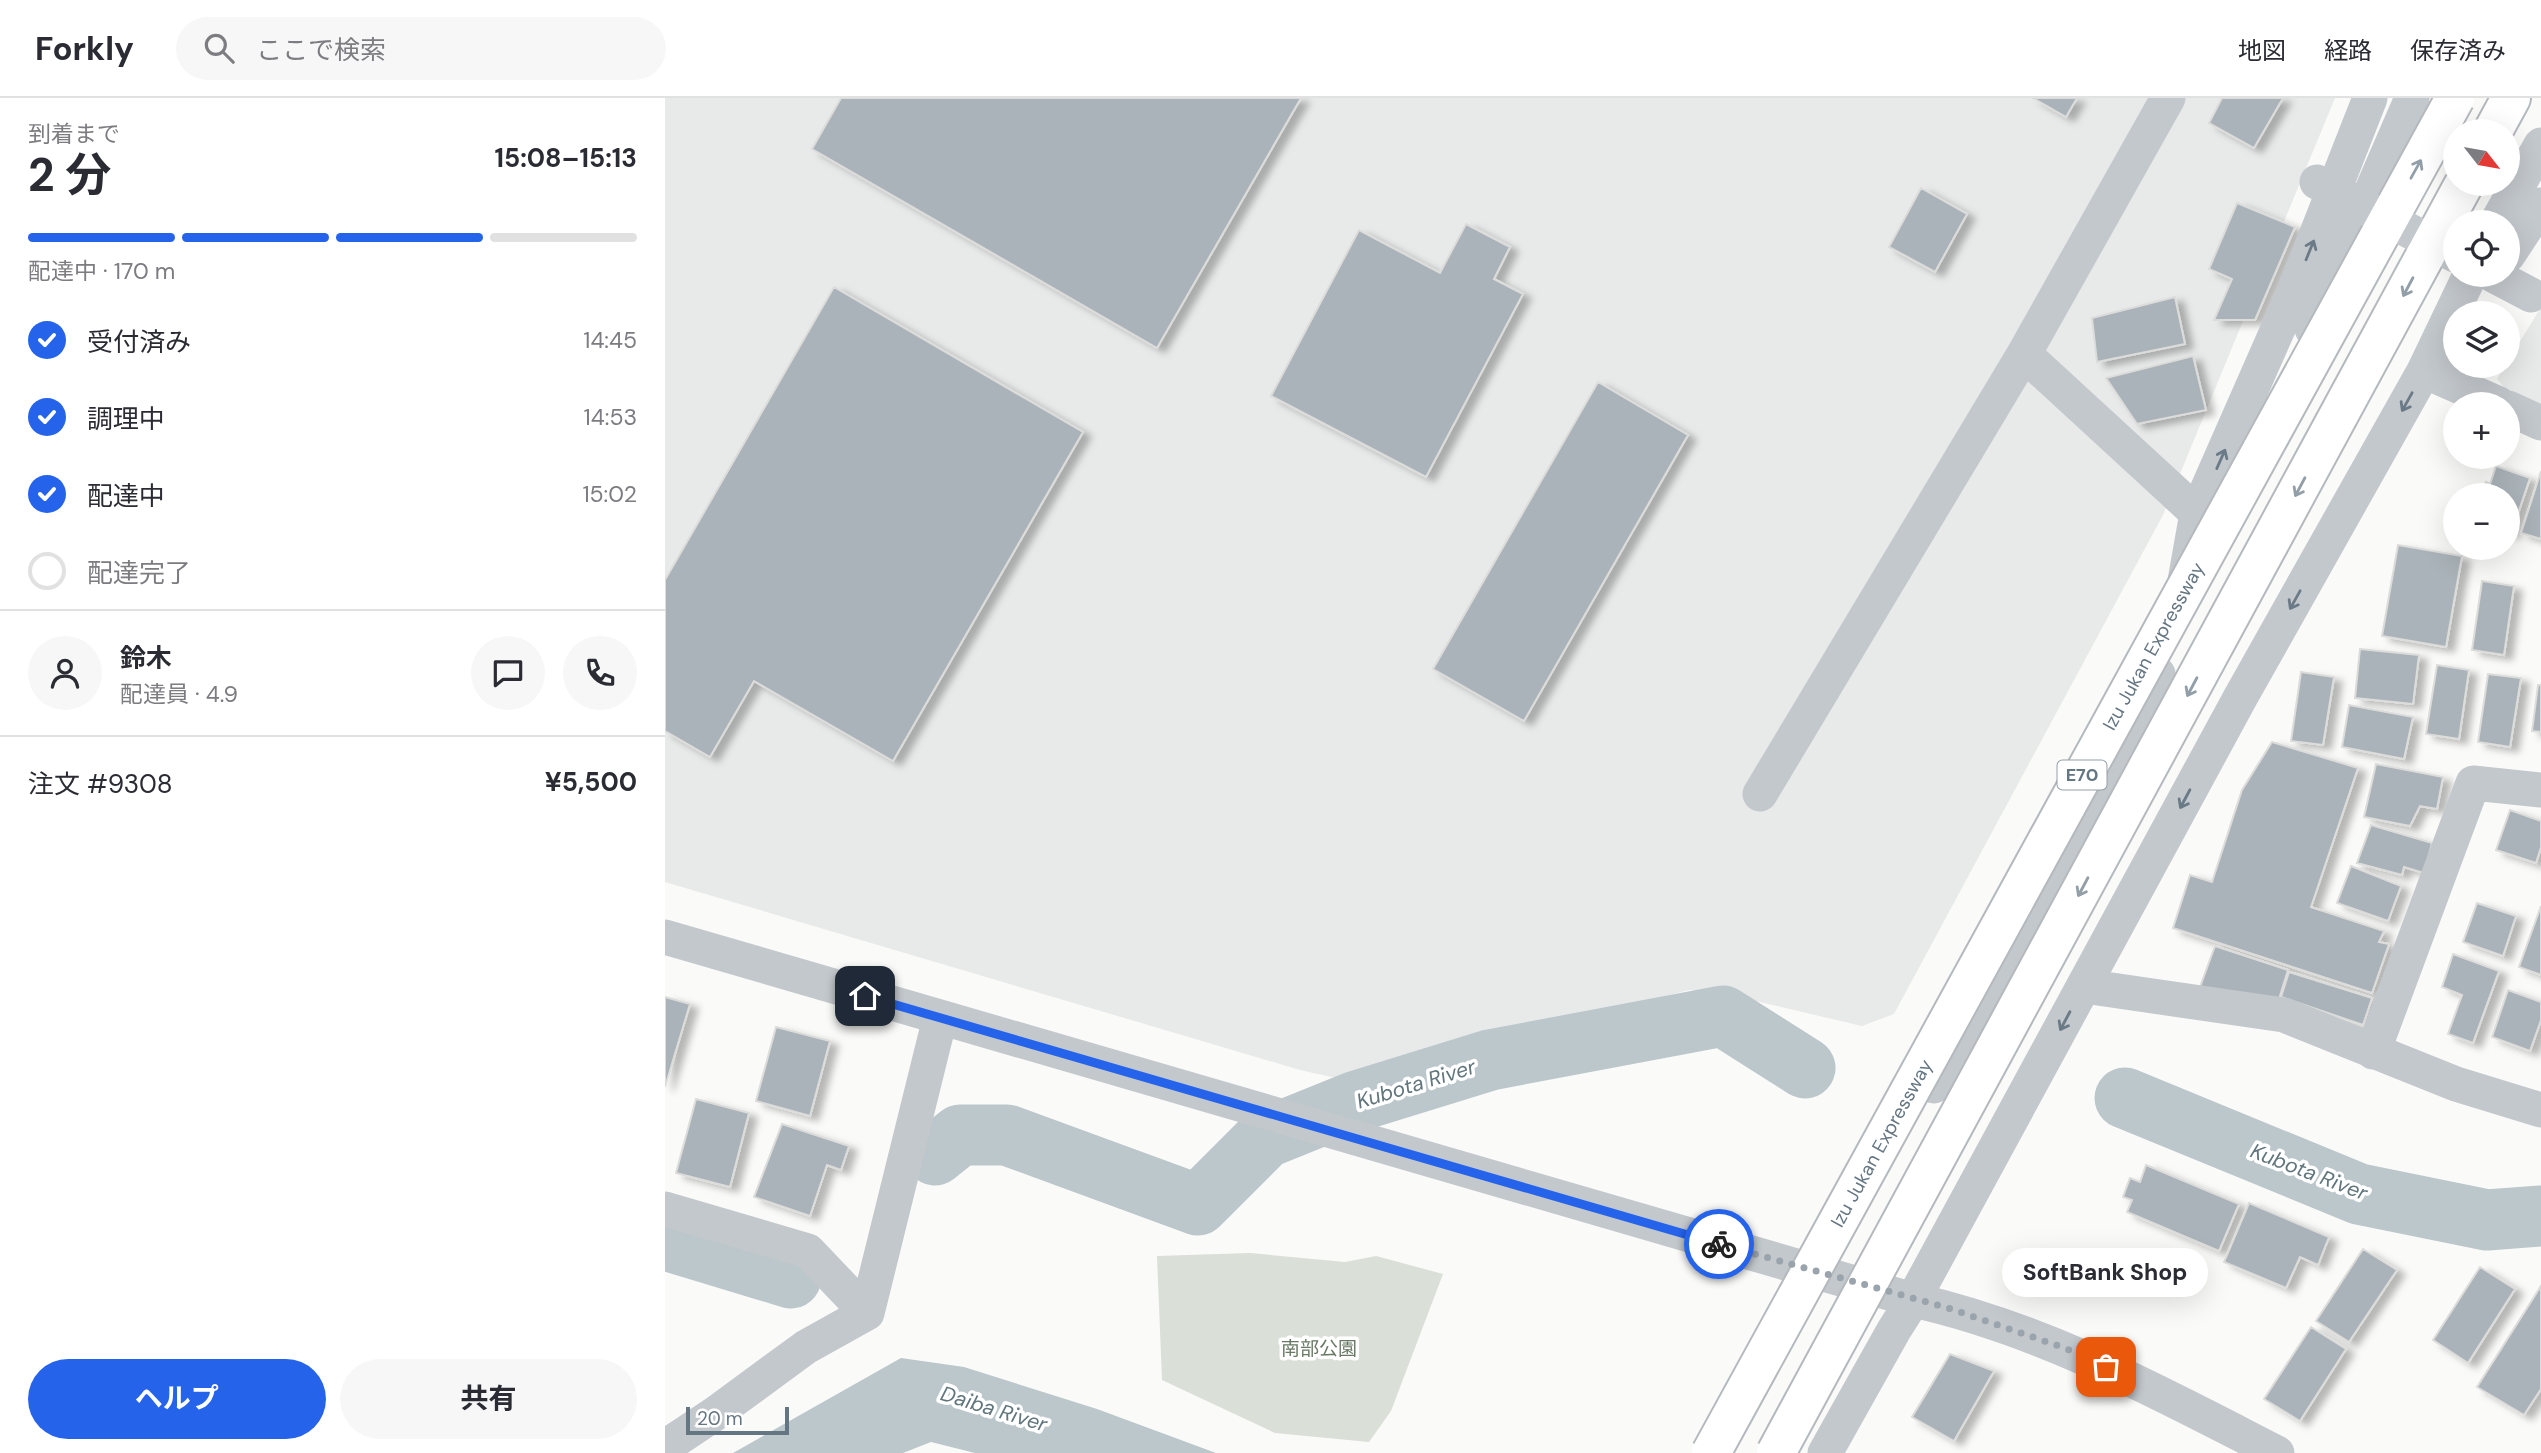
<!DOCTYPE html>
<html lang="ja">
<meta charset="utf-8">
<style>
:root{--surface:#fff;--page:#f7f7f7;--text:#2b2b33;--muted:#7c7c81;--line:#e1e1e2;--accent:#2563eb}
body{margin:0;font-family:"DM Sans","Noto Sans JP",sans-serif;background:var(--page);color:var(--text);height:100vh;display:flex;flex-direction:column;font-size:26px;white-space:nowrap}
*{box-sizing:border-box;margin:0}
p{font-size:23px;color:var(--muted)}
.icon{flex:none;width:38px;height:38px;fill:none;stroke:currentColor;stroke-width:2;stroke-linecap:round;stroke-linejoin:round}
.map{position:relative;flex:1;overflow:hidden}
.side{display:flex;flex-direction:column;background:var(--surface);width:665px}
.side>*{flex:none}
.needle{width:46px;rotate:121deg}
.fabs{position:absolute;left:1778px;top:21px;display:grid;gap:14px}
.fabs a{display:grid;place-items:center;width:77px;height:77px;border-radius:50%;background:var(--surface);box-shadow:0 7px 28px #0002;font-size:35px}
.scale{position:absolute;left:21px;bottom:18px;width:103px;box-sizing:border-box;padding-left:7px;border:4px solid #657683;border-top:0;font-size:19px;line-height:24px;white-space:nowrap;color:#657683;-webkit-text-stroke:5px #fff;paint-order:stroke}
.pin{position:absolute;display:grid;place-items:center;width:60px;height:60px;color:#fff;margin:-30px;border-radius:14px;box-shadow:0 4px 10px #0006}
.courier{position:absolute;display:grid;place-items:center;width:70px;height:70px;margin:-35px;border:5px solid #2563eb;border-radius:50%;background:#fff;color:#222;box-shadow:0 2px 9px #0007}
.bubble{position:absolute;height:49px;border-radius:24px;background:var(--surface);box-shadow:0 7px 28px #0002;font-size:23px;font-weight:700;line-height:49px;text-align:center}
.headline em{font-style:normal;font-weight:700}
.headline div{display:flex;flex-direction:column-reverse}
.headline{display:flex;align-items:center;justify-content:space-between;height:119px;padding:0 28px}
h1{font-size:46px;font-weight:700;line-height:52px}
.bar{display:grid;grid-template-columns:repeat(4,1fr);gap:10px 7px;align-content:center;height:84px;padding:0 28px}
.bar i{height:9px;border-radius:5px;background:var(--line)}
.bar .active{background:var(--accent)}
.bar p{grid-column:span 4}
.line{display:flex;align-items:center;gap:18px;padding:0 28px;border-top:2px solid var(--line)}
.line div{flex:1}
.round{display:grid;place-items:center;flex:none;width:74px;height:74px;border-radius:37px;background:var(--page)}
ol{padding:0 28px;list-style:none}
li{display:flex;align-items:center;gap:21px;height:77px}
li p{margin-inline-start:auto}
li .icon{padding:7px;border-radius:50%;background:var(--accent);color:#fff;stroke-width:4}
li:last-child{color:var(--muted)}
li i{width:38px;height:38px;border:4px solid var(--line);border-radius:50%}
.button{display:flex;gap:14px;margin-top:auto;padding:14px 28px}
.button a{flex:1;height:80px;border-radius:42px;background:var(--accent);color:#fff;font-size:28px;font-weight:700;line-height:80px;text-align:center}
.button a+a{background:var(--page);color:var(--text)}
header{display:flex;align-items:center;gap:42px;box-sizing:border-box;height:98px;padding:0 35px;background:var(--surface);border-bottom:2px solid var(--line)}
header strong{font-size:33px}
nav{display:flex;gap:38px;margin-inline-start:auto;font-size:24px}
.search{width:490px;height:63px;background:var(--page);display:flex;align-items:center;gap:18px;box-sizing:border-box;padding:0 24px;border-radius:38px;color:var(--muted);font-size:26px}
main{display:flex;flex:1;min-height:0}
.map>svg:first-child{display:block}
</style>
<header>
<strong>Forkly</strong>
<div class="search"><svg class="icon" aria-label="search" viewBox="0 0 24 24"><circle cx="10" cy="10" r="6"/><path d="M15 15l6 6"/></svg>ここで検索</div>
<nav><a>地図</a><a>経路</a><a>保存済み</a></nav>
</header>
<main>
<section class="side">
<div class="headline"><div><h1>2 分</h1><p>到着まで</p></div><em>15:08–15:13</em></div>
<div class="bar"><i class="active"></i><i class="active"></i><i class="active"></i><i></i><p>配達中 · 170 m</p></div>
<ol>
<li><svg class="icon" aria-label="check" viewBox="0 0 24 24"><path d="M5 12l5 5 9-10"/></svg>受付済み<p>14:45</p></li>
<li><svg class="icon" aria-label="check" viewBox="0 0 24 24"><path d="M5 12l5 5 9-10"/></svg>調理中<p>14:53</p></li>
<li><svg class="icon" aria-label="check" viewBox="0 0 24 24"><path d="M5 12l5 5 9-10"/></svg>配達中<p>15:02</p></li>
<li><i></i>配達完了</li>
</ol>
<div class="line" style="height:126px"><a class="round"><svg class="icon" aria-label="person" viewBox="0 0 24 24"><circle cx="12" cy="8" r="4"/><path d="M4 21q1-7 8-7t8 7"/></svg></a><div><b>鈴木</b><p>配達員 · 4.9</p></div><a class="round"><svg class="icon" aria-label="chat" viewBox="0 0 24 24"><path d="M4 5h16v11H9l-5 4z"/></svg></a><a class="round"><svg class="icon" aria-label="phone" viewBox="0 0 24 24"><path d="M5 4h4l2 5-3 2q2 4 5 5l2-3 5 2v4C11 20 4 13 5 4z"/></svg></a></div>
<div class="line" style="height:91px"><div>注文 #9308</div><b>¥5,500</b></div>
<div class="button"><a>ヘルプ</a><a>共有</a></div>
</section>
<div class="map">
<svg width="1876" height="1355" viewBox="0 0 1876 1355">
<defs>
<filter id="shadow"><feDropShadow dx="8" dy="4.5" stdDeviation="3.5" flood-color="#0004"/></filter>
</defs>
<rect width="100%" height="100%" fill="#fafaf8"/>
<!-- built -->
<path fill="#e8e9e9" d="M0,0H1670L1498,417L1229,916L1197,928L1052,894L1024,892L680,982L635,972L0,784Z
M1876,209V313L1842,293L1832,281L1840,268H1843V263Z"/>
<!-- green -->
<path fill="#dadfd7" d="M585,1155L680,1164L711,1158L778,1176L726,1313L704,1344L610,1335L497,1282L492,1158Z"/>
<!-- water -->
<path fill="#bbc7cb" d="M236,1260L299,1269L432,1311L551,1355H310L266,1344L238,1355H68Z"/>
<g fill="none" stroke-linecap="round" stroke-linejoin="round">
<!-- river -->
<path stroke="#bbc7cb" stroke-width="61" d="M1460,1000L1694,1096L1822,1122L1876,1118
M270,1057L295,1037H342L533,1107L600,1040L689,1004L825,962L1058,918L1140,970
M0,1142L126,1180"/>
</g>
<!-- building -->
<path fill="#aab3b9" stroke="#dcdcda" stroke-width="2" filter="url(#shadow)" d="M176,0H636L492,250L147,51Z
M1368,0H1412L1401,19Z
M1557,0H1618L1589,50L1544,25Z
M1256,90L1302,116L1270,174L1224,149Z
M1572,105L1630,129L1590,222H1549L1567,181L1544,171Z
M801,126L845,149L829,181L858,196L761,379L606,298L694,132L775,175Z
M169,189L418,334L228,663L89,583L45,659L0,633V482Z
M1510,199L1520,246L1432,264L1427,220Z
M1528,258L1541,312L1472,326L1441,280Z
M933,284L1023,337L859,623L768,571Z
M1831,368L1865,380L1846,436L1843,435V397H1816L1821,384L1825,386Z
M1876,373V441L1856,435Z
M1733,447L1797,458L1781,549L1717,538Z
M1817,483L1849,488L1839,557L1807,552Z
M1695,551L1754,557L1748,606L1690,600Z
M1772,567L1804,572L1794,641L1761,636Z
M1636,574L1669,579L1658,647L1626,643Z
M1823,576L1856,580L1845,649L1813,644Z
M1873,587H1876V634L1867,633Z
M1684,607L1748,619L1739,661L1677,649Z
M1607,644L1693,670L1646,809L1719,833L1714,844L1724,846L1707,895L1508,830L1525,777L1547,784L1577,692Z
M1711,666L1778,679L1772,711L1755,708L1745,728L1699,719Z
M1845,712L1876,723V749L1871,765L1831,752Z
M1706,727L1767,745L1759,775L1739,769L1737,777L1692,765Z
M1686,768L1736,788L1723,823L1672,805Z
M1812,805L1851,818L1838,858L1798,844Z
M1876,808V877L1854,869Z
M1550,848L1623,872L1614,901L1535,889Z
M1788,856L1834,873L1808,945L1783,936L1797,897L1777,889Z
M1624,874L1707,900L1698,927L1616,899Z
M1843,892L1876,904V922L1865,953L1827,939Z
M0,899L25,906L0,989Z
M111,929L165,943L145,1018L91,1003Z
M31,1001L84,1015L65,1089L11,1075Z
M117,1026L184,1048L176,1072L162,1067L145,1118L89,1099Z
M1481,1067L1574,1106L1554,1153L1462,1114L1467,1102L1458,1099L1465,1080L1475,1084Z
M1584,1105L1664,1139L1653,1167L1635,1159L1621,1190L1559,1164Z
M1698,1151L1732,1172L1684,1244L1651,1223Z
M1815,1169L1850,1191L1803,1265L1768,1242Z
M1876,1188V1291L1859,1317L1812,1289Z
M1646,1229L1681,1251L1635,1323L1599,1301Z
M1285,1256L1329,1273L1289,1343L1247,1319Z"/>
<g fill="none" stroke-linecap="round" stroke-linejoin="round">
<!-- highway casing -->
<g stroke="#b4b9bd" stroke-width="42">
<path id="highway" d="M1828,33L1846,0"/>
</g>
<!-- minor -->
<path stroke="#c3c8cc" stroke-width="35" d="M1503,0L1359,256L1532,415
M1832,124L1876,47
M1843,157L1876,107
M1647,231L1747,0
M1773,254L1759,273L1834,306
M1843,310L1876,325
M1520,483L1532,415L1627,199L1705,0
M1095,696L1359,256
M0,839L1248,1202C1378,1231 1495,1295 1612,1355
M1419,888L1619,917L1791,986L1876,1012
M1708,954L1808,685L1876,692
M1269,988L1439,686L1493,576
M0,1111L143,1153L202,1215
M0,1349L51,1315L141,1249L202,1215L275,920
M1160,1355L1229,1232L1248,1202L1575,600L1759,273L1805,177"/>
<!-- highway -->
<use href="#highway" stroke="#fff" stroke-width="38"/>
<!-- highway-bridge casing -->
<g stroke="#b4b9bd" stroke-width="42" stroke-linecap="butt">
<path id="highway-bridge" d="M1046,1355L1790,0
M1111,1355L1799,86"/>
</g>
<!-- minor-bridge -->
<path stroke="#c3c8cc" stroke-width="35" d="M1652,84L1790,157
M1828,177L1866,197"/>
<!-- highway-bridge -->
<use href="#highway-bridge" stroke="#fff" stroke-width="38"/>
</g>
<!-- one-way arrows -->
<defs><path id="oneway-shaft" d="M-6 0H5M1.5-3L5.5 0L1.5 3" fill="none" stroke-width="1.6" stroke-linecap="round" stroke-linejoin="round" transform="scale(1.75)"/></defs>
<g stroke="#939fa8">
<use href="#oneway-shaft" transform="translate(1751 71) rotate(-61)"/>
<use href="#oneway-shaft" transform="translate(1743 189) rotate(118)"/>
<use href="#oneway-shaft" transform="translate(1635 389) rotate(118)"/>
<use href="#oneway-shaft" transform="translate(1527 589) rotate(118)"/>
<use href="#oneway-shaft" transform="translate(1418 789) rotate(118)"/>
</g>
<g stroke="#6a7a87">
<use href="#oneway-shaft" transform="translate(1645 152) rotate(-68)"/>
<use href="#oneway-shaft" transform="translate(1742 304) rotate(119)"/>
<use href="#oneway-shaft" transform="translate(1556 361) rotate(-66)"/>
<use href="#oneway-shaft" transform="translate(1630 502) rotate(119)"/>
<use href="#oneway-shaft" transform="translate(1520 701) rotate(118)"/>
<use href="#oneway-shaft" transform="translate(1400 923) rotate(118)"/>
</g>
<g fill="none" stroke-linecap="round" stroke-linejoin="round">
<!-- done -->
<path stroke="#99a4ac" stroke-width="7" stroke-dasharray="0 12.6" d="M1054,1146L1280,1209L1400,1250L1441,1269"/>
<!-- route -->
<path stroke="#2563eb" stroke-width="9" d="M200,898L1054,1146"/>
</g>
<g text-anchor="middle" stroke-width="7" stroke-linejoin="round" paint-order="stroke">
<!-- shield labels -->
<rect fill="#fff" stroke="#939fa8" stroke-width="2" x="1392.5" y="662.5" width="49" height="29" rx="5"/>
<g font-size="18" font-weight="bold" fill="#657683">
<text x="1417" y="683">E70</text>
</g>
<!-- street labels -->
<g font-size="19" fill="#657683" stroke="#fff">
<text transform="translate(1488 548) rotate(-61)" y="7">Izu Jukan Expressway</text>
<text transform="translate(1216 1045) rotate(-61)" y="7">Izu Jukan Expressway</text>
</g>
<!-- park labels -->
<g font-size="19" fill="#687a64" stroke="#fff">
<text x="654" y="1257">南部公園</text>
</g>
<!-- water labels -->
<g font-size="21" font-style="italic" fill="#60757c" stroke="#fff">
<text transform="translate(751 986) rotate(-17)" y="7">Kubota River</text>
<text transform="translate(1644 1074) rotate(21)" y="7">Kubota River</text>
<text transform="translate(329 1311) rotate(17)" y="7">Daiba River</text>
</g>
</g>
</svg>
<div class="fabs">
<a><svg class="needle" viewBox="-14 -14 28 28"><path d="M0-13l5 13h-10z" fill="#e53935"/><path d="M0 13l5-13h-10z" fill="#7c7c81"/></svg></a>
<a><svg class="icon" aria-label="locate" viewBox="0 0 24 24"><circle cx="12" cy="12" r="6"/><path d="M12 2v4M12 18v4M2 12h4M18 12h4"/></svg></a>
<a><svg class="icon" aria-label="layers" viewBox="0 0 24 24"><path d="M12 4l9 5-9 5-9-5zM3 14l9 5 9-5"/></svg></a>
<a>+</a>
<a>−</a>
</div>
<div class="scale">20 m</div>
<div class="pin" style="left:1441px;top:1269px;background:#ea580c"><svg class="icon" aria-label="bag" viewBox="0 0 24 24"><path d="M5 8h14l-1 12H6zM9 8a3 3 0 0 1 6 0"/></svg></div>
<div class="pin" style="left:200px;top:898px;background:#1f2937"><svg class="icon" aria-label="home" viewBox="0 0 24 24"><path d="M3 11l9-7 9 7M6 9v11h12V9"/></svg></div>
<div class="courier" style="left:1054px;top:1146px"><svg class="icon" aria-label="bike" viewBox="0 0 24 24"><circle cx="6" cy="16" r="4"/><circle cx="18" cy="16" r="4"/><path d="M6 16l4-8h5l3 8M10 8l3 8H6M13 5h3"/></svg></div>
<div class="bubble" style="left:1337px;top:1150px;width:206px">SoftBank Shop</div>
</div>
</main>
